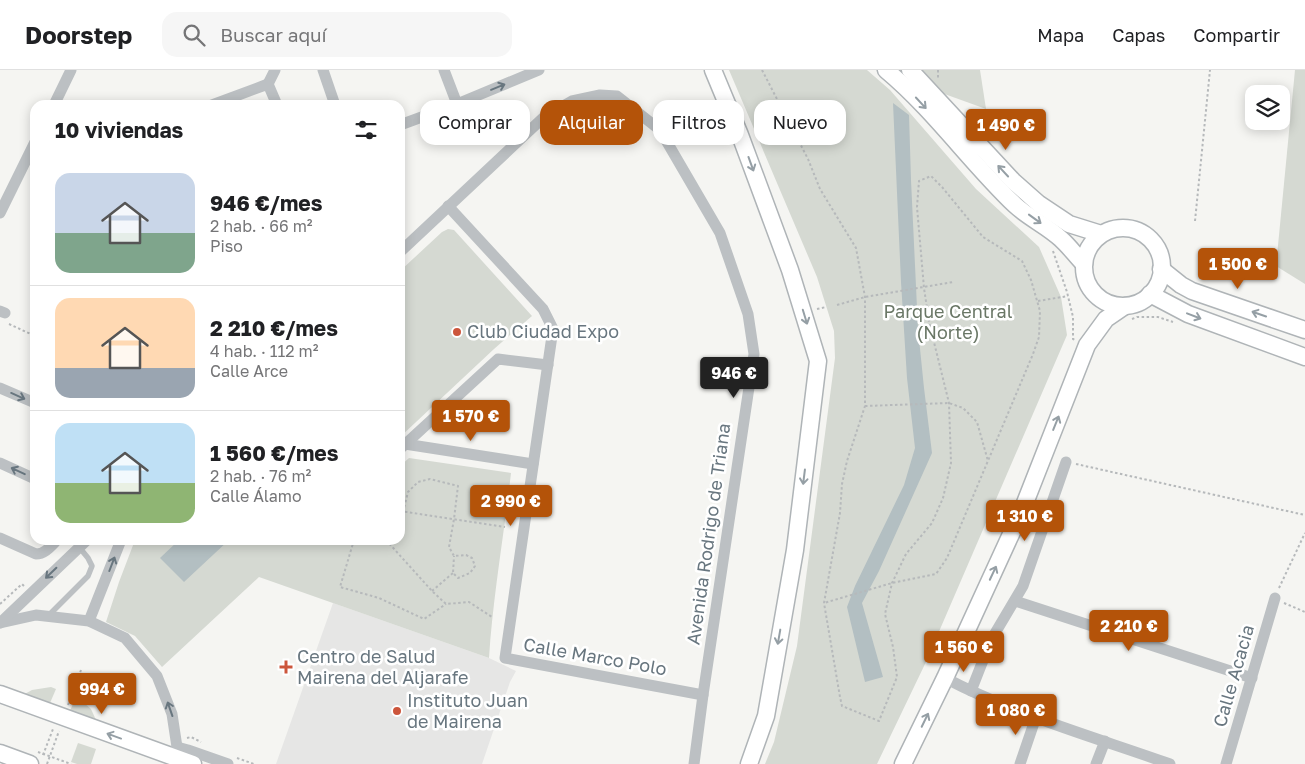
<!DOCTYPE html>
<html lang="es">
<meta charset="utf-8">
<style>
:root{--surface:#fff;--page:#f6f6f6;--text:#202124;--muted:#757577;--line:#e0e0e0;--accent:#b45309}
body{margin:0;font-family:"Golos Text",sans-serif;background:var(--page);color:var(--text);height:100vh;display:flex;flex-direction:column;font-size:19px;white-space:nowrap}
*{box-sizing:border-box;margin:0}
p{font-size:16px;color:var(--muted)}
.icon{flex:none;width:28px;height:28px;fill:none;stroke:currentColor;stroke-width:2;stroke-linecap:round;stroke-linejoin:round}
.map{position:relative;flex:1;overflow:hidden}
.sheet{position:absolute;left:30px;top:30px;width:375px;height:445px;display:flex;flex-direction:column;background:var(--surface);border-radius:15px;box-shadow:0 2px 12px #0003}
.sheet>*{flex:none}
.banner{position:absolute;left:420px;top:30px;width:475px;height:45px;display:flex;gap:10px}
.tools{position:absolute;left:1245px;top:15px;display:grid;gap:10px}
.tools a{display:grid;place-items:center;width:45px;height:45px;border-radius:10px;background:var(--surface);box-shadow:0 2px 12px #0003;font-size:25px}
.price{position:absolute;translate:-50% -42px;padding:0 11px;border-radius:5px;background:var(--accent);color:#fff;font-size:16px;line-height:32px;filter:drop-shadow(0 1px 2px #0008)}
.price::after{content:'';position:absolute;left:50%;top:30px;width:15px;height:11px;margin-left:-8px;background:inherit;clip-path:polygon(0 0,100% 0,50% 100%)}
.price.current{background:#222;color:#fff}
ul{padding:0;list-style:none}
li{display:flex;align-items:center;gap:15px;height:125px;padding:0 25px}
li+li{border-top:1px solid var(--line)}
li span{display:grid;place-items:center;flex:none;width:140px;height:100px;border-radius:15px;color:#555}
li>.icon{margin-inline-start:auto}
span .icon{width:60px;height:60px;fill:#fffc;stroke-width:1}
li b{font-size:21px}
h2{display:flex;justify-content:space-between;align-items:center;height:60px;padding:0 25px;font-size:21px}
.tag{padding:0 18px;border-radius:15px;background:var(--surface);box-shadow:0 2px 12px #0003;font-size:18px;line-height:45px}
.tag.current{background:var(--accent);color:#fff}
header{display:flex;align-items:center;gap:30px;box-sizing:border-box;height:70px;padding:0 25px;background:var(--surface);border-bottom:1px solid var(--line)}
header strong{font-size:24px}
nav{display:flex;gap:28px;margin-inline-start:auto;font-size:18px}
.search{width:350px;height:45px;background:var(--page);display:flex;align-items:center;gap:12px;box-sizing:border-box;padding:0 18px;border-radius:15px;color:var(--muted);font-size:19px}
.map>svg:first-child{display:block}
.built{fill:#e6e6e5}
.green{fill:#d5d9d2}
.water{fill:#b3bfc2}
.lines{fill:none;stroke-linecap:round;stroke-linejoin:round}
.secondary-casing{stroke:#afb4b7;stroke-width:19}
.path{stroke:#b6b9bb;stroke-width:2;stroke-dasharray:2.5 2.5;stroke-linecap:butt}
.lane{stroke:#bcc0c3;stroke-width:5.5}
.street{stroke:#bcc0c3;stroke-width:11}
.secondary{stroke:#fff;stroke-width:16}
.oneway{stroke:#68767f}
.oneway2{stroke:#959fa5}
.poi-dot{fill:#cc553b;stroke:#fff;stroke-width:2}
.labels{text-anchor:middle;stroke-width:5;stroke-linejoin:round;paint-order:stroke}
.park-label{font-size:18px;fill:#6a7766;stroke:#fff}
.poi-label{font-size:18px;fill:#68767f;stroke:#fff;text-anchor:start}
.street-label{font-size:18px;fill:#68767f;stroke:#fff}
</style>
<header>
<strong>Doorstep</strong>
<div class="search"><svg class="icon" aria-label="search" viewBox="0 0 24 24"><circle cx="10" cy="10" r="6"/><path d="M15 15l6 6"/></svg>Buscar aquí</div>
<nav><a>Mapa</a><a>Capas</a><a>Compartir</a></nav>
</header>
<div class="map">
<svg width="1305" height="694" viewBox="0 0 1305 694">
<rect width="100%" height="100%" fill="#f5f5f2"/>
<!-- built -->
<polygon class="built" points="333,533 489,588 516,601 510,612 482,694 276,694"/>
<!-- green -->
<g class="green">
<polygon points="729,0 867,0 890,20 976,119 1039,177 1061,227 1067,265 925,594 877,694 765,694 774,672 797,576 835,288 834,261 817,207"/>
<polygon points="920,0 980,0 986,39 939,22"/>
<polygon points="1295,0 1305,0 1305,214 1276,196"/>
<polygon points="448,159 454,160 532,246 494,279 400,367 400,201 442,162"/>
<path d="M409,388L511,403C504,465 493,526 489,588L259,507L162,597L135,566L106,552L119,512L135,470H400V396Z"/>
<polygon points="51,617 56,619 50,633 23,625 32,620"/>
<polygon points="76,626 91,639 96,650 70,641"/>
<polygon points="78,673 96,679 91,694 77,694 71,692"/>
</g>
<!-- water -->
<g class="water">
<polygon points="893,33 909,45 911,110 918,259 924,318 932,383 879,501 862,533 883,607 865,612 847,537 855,516 904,415 915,378 907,308 901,212"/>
<polygon points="179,470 229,470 184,512 160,488"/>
</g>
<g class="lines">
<!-- secondary casing -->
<g class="secondary-casing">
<g id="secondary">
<polyline points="713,0 740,65 790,200 818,291 795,480 766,646 749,694"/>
<path d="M886,0C934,40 970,92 1015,135C1029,148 1047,156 1061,169C1069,176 1076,186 1084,194"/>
<polyline points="910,0 1013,111 1039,134 1069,154 1101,164"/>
<circle cx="1123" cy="197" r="39"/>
<polyline points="1161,199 1181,215 1192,221 1305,260"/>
<polyline points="1150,224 1188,244 1305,287"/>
<polyline points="0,624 193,694"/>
<polyline points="0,683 30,694"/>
<polyline points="903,694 945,608 1023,438 1087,275 1106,249 1125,236"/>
</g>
</g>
<!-- path -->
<g class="path">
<polyline points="762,0 808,89 820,119 856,178 865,227 865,336 847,391 842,414 840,443 824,533 840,627 842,636 879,651 897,607 893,577 885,544 892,513 906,484 932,453 943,428 951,393 949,333 929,252 924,218 917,137 919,111 931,106 942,117 983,167 1022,191 1031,210 1040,241 1039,267 1033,284 947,488 936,504 892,513 824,533"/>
<polyline points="938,0 938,9"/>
<polyline points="1195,151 1210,0"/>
<polyline points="1053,181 1067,222 1073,247 1073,269 1075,270"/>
<polyline points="1038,231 1068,226"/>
<polyline points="837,235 865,227 953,212"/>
<polyline points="817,239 826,237"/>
<polyline points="1132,249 1137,247 1158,247 1173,252"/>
<polyline points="9,254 35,266"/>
<polyline points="865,336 949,333 963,338 977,352 988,391"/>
<polyline points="1076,394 1305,445"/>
<polyline points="400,441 505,457"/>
<polyline points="403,442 408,422 418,412 430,409 458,416 454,449 449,477 454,486 466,485 472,488 475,496 470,503 458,508 453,503 454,486"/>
<polyline points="354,470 340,517 379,528 424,549 446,534"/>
<polyline points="386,470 432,521 446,534 469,532 492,547"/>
<polyline points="1279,518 1305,463"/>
<polyline points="432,521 453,503"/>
<polyline points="1284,533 1305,542"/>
<polyline points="0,534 22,514 24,516"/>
<polyline points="68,635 81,600"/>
<polyline points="187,668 191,667 201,672"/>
<polyline points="38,682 71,694"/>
<polyline points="43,685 53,659"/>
<polyline points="237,688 254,694"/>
<polyline points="47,694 59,661"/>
</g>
<!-- lane -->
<polyline class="lane" points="48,546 88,506 92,496 88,488 79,477"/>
<!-- street -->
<g class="street">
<polyline points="323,0 335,35"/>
<polyline points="444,0 457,34"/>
<polyline points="268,14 275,0"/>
<polyline points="54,35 71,0"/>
<polyline points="212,35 268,14 277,35"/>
<polyline points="400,55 457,34 539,0"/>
<polyline points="448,136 543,239 553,259 505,588 703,625"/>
<polyline points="0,143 35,72"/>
<polyline points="400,182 544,47 572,31 600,25 617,26 660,60 720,163 748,244 754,284 703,625 694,694"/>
<polyline points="0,241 5,243"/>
<polyline points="0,318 35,333"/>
<polyline points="405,374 533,394"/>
<polyline points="400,379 498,289 548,295"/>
<polyline points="0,393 35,409"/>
<path d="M0,468L36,484C45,484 51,476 57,470"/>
<polyline points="1015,531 1252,608"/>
<polyline points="89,551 121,470"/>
<polyline points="0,553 36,545 89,551 125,568 157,606 172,644 177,677 174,687"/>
<polyline points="0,553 87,470"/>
<path d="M945,608C1016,645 1094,667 1170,694"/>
<polyline points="971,621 991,570 1023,516 1066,392"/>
<polyline points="177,677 188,680 228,694"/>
<polyline points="1020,694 1036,647"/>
<polyline points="1096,694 1105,671"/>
<polyline points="1226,694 1275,528"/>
</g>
<!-- secondary -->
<use href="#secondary" class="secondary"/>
</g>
<!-- one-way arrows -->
<defs><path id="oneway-shaft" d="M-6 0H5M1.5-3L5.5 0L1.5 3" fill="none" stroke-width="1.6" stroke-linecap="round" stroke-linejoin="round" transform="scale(1.25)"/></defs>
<g class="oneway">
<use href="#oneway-shaft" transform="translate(498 17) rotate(-22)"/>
<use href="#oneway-shaft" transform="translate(18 326) rotate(24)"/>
<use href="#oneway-shaft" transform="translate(18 401) rotate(-155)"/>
<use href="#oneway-shaft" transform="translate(112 494) rotate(-69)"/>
<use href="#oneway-shaft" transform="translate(51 503) rotate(136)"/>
<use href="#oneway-shaft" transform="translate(170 639) rotate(-109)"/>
</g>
<g class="oneway2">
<use href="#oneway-shaft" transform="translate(921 33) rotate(47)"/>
<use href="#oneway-shaft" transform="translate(751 94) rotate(70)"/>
<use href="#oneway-shaft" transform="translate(1003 101) rotate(-133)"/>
<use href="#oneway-shaft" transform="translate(1035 149) rotate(36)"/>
<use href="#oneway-shaft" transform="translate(1259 244) rotate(-161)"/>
<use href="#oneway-shaft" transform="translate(1194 246) rotate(21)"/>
<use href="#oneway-shaft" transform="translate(805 247) rotate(73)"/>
<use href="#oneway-shaft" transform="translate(1056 353) rotate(-68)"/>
<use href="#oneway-shaft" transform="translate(804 407) rotate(97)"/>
<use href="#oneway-shaft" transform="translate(993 503) rotate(-65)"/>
<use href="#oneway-shaft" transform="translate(779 567) rotate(100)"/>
<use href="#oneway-shaft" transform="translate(925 650) rotate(-64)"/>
<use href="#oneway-shaft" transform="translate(114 666) rotate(-160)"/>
</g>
<!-- markers -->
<g class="poi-dot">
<circle cx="457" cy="262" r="5"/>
<path d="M283.5 589.5h5v5h5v5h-5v5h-5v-5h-5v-5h5z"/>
<circle cx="397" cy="641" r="5"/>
</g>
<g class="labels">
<!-- park labels -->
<g class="park-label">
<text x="948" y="248">Parque Central<tspan x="948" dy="21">(Norte)</tspan></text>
</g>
<!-- poi labels -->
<g class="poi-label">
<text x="467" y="268">Club Ciudad Expo</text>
<text x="297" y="593">Centro de Salud<tspan x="297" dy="21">Mairena del Aljarafe</tspan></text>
<text x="407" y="637">Instituto Juan<tspan x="407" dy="21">de Mairena</tspan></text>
</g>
<!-- street labels -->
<g class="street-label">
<text transform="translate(709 464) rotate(-82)" y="6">Avenida Rodrigo de Triana</text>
<text transform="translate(595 587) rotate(10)" y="6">Calle Marco Polo</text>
<text transform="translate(1234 606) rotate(-74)" y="6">Calle Acacia</text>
</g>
</g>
</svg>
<div class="tools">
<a><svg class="icon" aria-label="layers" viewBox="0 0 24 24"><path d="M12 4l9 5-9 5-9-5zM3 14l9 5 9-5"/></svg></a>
</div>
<b class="price" style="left:1006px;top:81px">1 490 €</b>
<b class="price" style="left:1238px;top:220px">1 500 €</b>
<b class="price current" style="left:734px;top:329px">946 €</b>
<b class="price" style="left:471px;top:372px">1 570 €</b>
<b class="price" style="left:511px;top:457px">2 990 €</b>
<b class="price" style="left:1025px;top:472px">1 310 €</b>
<b class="price" style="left:1129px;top:582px">2 210 €</b>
<b class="price" style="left:964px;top:603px">1 560 €</b>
<b class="price" style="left:102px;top:645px">994 €</b>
<b class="price" style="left:1016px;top:666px">1 080 €</b>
<div class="banner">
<a class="tag">Comprar</a>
<a class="tag current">Alquilar</a>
<a class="tag">Filtros</a>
<a class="tag">Nuevo</a>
</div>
<section class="sheet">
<h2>10 viviendas<svg class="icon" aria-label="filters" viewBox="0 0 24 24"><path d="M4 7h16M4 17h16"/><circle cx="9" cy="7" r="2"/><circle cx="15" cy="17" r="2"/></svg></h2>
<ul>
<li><span style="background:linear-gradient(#c9d6e8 60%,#7fa58c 0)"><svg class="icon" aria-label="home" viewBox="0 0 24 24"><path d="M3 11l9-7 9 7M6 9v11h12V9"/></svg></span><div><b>946 €/mes</b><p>2 hab. · 66 m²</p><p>Piso</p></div></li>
<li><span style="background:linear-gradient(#ffd9b3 70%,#9aa5b1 0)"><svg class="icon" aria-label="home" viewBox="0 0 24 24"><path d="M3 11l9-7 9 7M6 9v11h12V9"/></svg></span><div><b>2 210 €/mes</b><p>4 hab. · 112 m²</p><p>Calle Arce</p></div></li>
<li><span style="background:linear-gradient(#bfe0f5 60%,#8fb573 0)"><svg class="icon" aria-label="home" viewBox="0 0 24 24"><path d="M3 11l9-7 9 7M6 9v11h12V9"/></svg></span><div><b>1 560 €/mes</b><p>2 hab. · 76 m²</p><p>Calle Álamo</p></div></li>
</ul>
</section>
</div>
